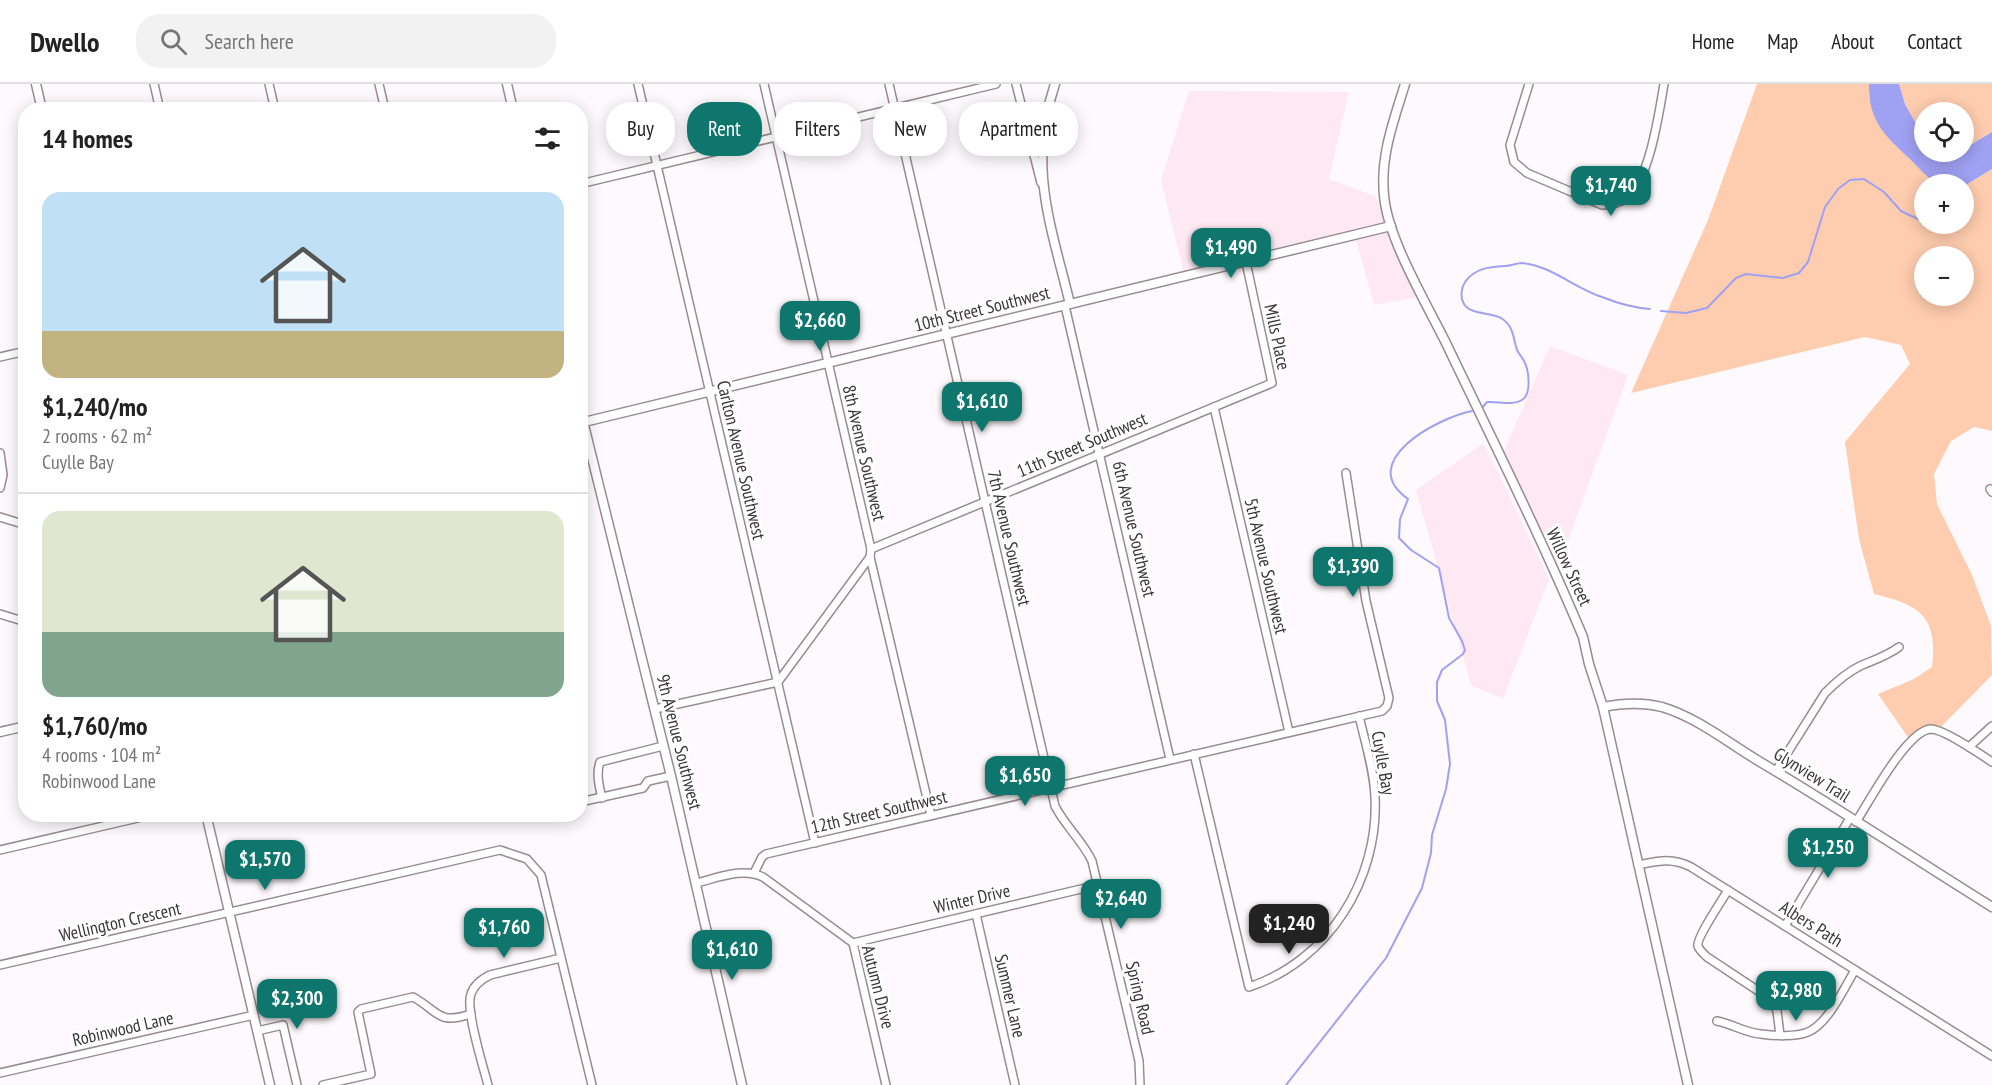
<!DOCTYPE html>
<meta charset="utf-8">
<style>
:root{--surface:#fff;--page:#f2f2f2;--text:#222;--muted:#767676;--line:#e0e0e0;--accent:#0f766e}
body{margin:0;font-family:"PT Sans Narrow",sans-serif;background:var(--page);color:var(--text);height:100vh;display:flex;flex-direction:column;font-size:22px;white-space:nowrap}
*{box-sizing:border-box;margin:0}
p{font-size:20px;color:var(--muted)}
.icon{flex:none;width:33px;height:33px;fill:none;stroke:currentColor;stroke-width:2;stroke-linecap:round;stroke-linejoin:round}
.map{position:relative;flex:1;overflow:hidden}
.sheet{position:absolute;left:18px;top:18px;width:570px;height:720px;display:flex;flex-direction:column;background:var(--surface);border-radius:24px;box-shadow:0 3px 15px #0003}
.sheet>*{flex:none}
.top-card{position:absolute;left:606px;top:18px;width:570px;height:54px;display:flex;gap:12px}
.buttons{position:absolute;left:1914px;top:18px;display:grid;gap:12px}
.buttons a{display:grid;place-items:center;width:60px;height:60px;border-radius:50%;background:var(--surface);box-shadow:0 3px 15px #0003;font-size:30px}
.price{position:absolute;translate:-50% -51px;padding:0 14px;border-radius:12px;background:var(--accent);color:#fff;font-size:20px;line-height:39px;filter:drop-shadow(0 2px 3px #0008)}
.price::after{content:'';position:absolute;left:50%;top:36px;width:18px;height:14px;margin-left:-9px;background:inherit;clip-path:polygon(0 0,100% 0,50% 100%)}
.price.selected{background:#222;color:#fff}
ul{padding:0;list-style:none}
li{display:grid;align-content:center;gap:12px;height:318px;padding:0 24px}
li+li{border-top:2px solid var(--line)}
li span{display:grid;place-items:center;height:186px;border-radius:18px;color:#555}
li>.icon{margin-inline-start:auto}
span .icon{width:108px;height:108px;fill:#fffc;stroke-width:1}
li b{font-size:26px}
h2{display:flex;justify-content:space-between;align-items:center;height:72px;padding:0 24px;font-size:26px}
.pill{padding:0 21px;border-radius:24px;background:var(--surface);box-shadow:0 3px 15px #0003;font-size:21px;line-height:54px}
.pill.selected{background:var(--accent);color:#fff}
header{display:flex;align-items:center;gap:36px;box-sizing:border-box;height:84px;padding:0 30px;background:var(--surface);border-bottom:2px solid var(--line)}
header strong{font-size:28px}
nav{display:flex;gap:33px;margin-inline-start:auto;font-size:21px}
.search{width:420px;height:54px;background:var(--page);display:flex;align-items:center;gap:15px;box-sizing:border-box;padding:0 21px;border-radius:24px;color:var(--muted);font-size:22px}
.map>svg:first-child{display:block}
.built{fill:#fee9f3}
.green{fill:#feccae;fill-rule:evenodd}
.water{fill:#9fa1f2}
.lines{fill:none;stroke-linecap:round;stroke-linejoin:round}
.stream{stroke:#9fa1f2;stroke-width:2}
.minor-casing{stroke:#978c91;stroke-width:10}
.tertiary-casing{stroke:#978c91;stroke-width:11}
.minor{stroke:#fff;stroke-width:7}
.tertiary{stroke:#fff;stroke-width:8}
.labels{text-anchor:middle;stroke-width:6;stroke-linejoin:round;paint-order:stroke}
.street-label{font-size:18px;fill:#3a3537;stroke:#fff}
</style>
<header>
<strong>Dwello</strong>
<div class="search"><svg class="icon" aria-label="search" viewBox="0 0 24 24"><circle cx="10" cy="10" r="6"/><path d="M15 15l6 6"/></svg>Search here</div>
<nav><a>Home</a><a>Map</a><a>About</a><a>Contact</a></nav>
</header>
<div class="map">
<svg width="1992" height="1001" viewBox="0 0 1992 1001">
<rect width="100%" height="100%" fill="#fef9fc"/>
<!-- built -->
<g class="built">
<polygon points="1189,7 1349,8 1329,95 1375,112 1418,213 1374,221 1356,156 1186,197 1161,96"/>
<polygon points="1550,262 1628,291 1558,484 1503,369"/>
<polygon points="1484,359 1549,495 1503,615 1471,601 1416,406"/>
</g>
<!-- green -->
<g class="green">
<path d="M1757,0H1869V13L1909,74L1936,100H1924V140H1964V102L1992,85V347L1974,343L1951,357L1934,390L1937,420L1972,491L1991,542L1992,591L1938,646L1933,645L1910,656L1878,610L1914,595L1932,583C1938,532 1920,521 1874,510L1859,455L1845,358L1910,280L1901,261L1865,253L1631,309L1708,136ZM1924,172H1964V212H1924Z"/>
<polygon points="1899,0 1992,0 1992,48 1964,65 1964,28 1924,28 1924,54 1905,20"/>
</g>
<!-- water -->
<path class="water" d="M1869,0H1899L1905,20L1924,54V68H1964V65L1992,48V85L1964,102V100H1936C1926,92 1918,83 1909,74C1885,52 1868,36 1869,0Z"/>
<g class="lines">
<!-- stream -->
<g class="stream">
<polyline points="1964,105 1968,122 1964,134"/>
<path d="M1930,140C1941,143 1951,146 1960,140"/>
<polyline points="1661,227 1686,229 1707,224 1736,194 1746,190 1783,194 1799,189 1808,178 1825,123 1838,105 1850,96 1864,95 1884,108 1901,127 1924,138"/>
<path d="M1482,324L1487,318C1498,317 1512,322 1522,316C1532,310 1529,286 1524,277C1522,273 1519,270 1517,266C1513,254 1514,242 1501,234C1490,228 1471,231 1464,220C1460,214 1461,204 1465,198C1475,184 1489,183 1505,182C1511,182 1516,179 1522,179C1552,182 1574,204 1602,213C1617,219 1635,224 1650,225"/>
<path d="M1286,1001L1386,874L1422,804L1431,769L1432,751L1446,705L1450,680L1445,636L1437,617V598L1442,586L1463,570L1465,566L1462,557L1449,534L1439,484L1411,466L1399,454L1400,435L1408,415C1355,378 1437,334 1472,327"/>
</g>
<!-- minor casing -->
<g class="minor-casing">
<g id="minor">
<polyline points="154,0 160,26"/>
<polyline points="269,0 275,26"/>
<polyline points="379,0 385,26"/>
<polyline points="638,0 815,759"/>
<polyline points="764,0 871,465 870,473 931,731"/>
<path d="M889,0L1055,722C1065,742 1082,756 1092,777L1139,977L1140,1001"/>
<polyline points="1016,0 1041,99"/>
<path d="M1529,0L1510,61L1514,78L1527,89L1602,121C1611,120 1621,119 1628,113C1650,93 1659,29 1664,0"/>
<polyline points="580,100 996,0"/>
<polyline points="1065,222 1170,675"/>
<polyline points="0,273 26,267"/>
<polyline points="1214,323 1289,648"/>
<polyline points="0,369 3,391 0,404"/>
<polyline points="1990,405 1992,408"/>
<polyline points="0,433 26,441"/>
<polyline points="871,465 1272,299 1246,178"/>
<polyline points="0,530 26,538"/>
<polyline points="655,625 778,598 870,473"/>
<polyline points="1969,663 1992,642"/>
<path d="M1194,670L1249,903C1328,877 1379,796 1375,713C1374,686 1365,658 1359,632"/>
<path d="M1776,687L1825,609C1835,599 1846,589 1860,582C1874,576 1887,572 1899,563"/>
<path d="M602,714C599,702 596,689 600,678L663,662"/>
<polyline points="580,718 643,704 648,697 671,692"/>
<path d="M1856,738C1869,718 1907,646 1931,645C1944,645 1980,670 1992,678"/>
<polyline points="0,766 155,730"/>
<path d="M1638,781C1658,777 1672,773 1691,783L1992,972"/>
<polyline points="754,789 762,773 766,770 1382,627 1387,622 1389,614 1366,517 1346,389"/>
<path d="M696,799C718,794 742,783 763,793L853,859L886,1001"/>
<path d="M1728,806C1723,815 1696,854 1698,862C1699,866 1704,870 1707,873L1772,916L1777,927L1780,951"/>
<polyline points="976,830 1015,1001"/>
<polyline points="1785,842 1850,734"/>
<polyline points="853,859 1098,801"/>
<polyline points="0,881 500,766 527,775 541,791 592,1001"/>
<path d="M1717,937C1732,940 1746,949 1761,950C1774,952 1796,953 1808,948C1828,940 1844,904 1855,886"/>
<polyline points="257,947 283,941 297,1001"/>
<polyline points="0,989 254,931"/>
<path d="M323,1001L371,990L358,928L361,925L413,913C440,928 437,941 471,930"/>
<path d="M488,1001C483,982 465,925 471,910C474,900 482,895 490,891L561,874"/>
</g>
</g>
<!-- tertiary casing -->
<g class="tertiary-casing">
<g id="tertiary">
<polyline points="36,0 42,26"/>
<polyline points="507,0 513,26"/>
<path d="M1055,0C1027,82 1051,141 1070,220"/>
<path d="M1405,0C1394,36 1380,72 1384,111C1387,153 1425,217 1445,257C1492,355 1541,453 1583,553L1589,580L1603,623L1688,1001"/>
<polyline points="580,325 671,692 742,1001"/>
<polyline points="580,339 1391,142"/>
<path d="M1603,623C1623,619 1642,618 1662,623C1696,633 1727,658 1757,676C1836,723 1914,774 1992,823"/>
<polyline points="0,648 26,642"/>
<polyline points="206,730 270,1001"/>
</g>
</g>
<!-- minor -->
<use href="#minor" class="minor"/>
<!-- tertiary -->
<use href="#tertiary" class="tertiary"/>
</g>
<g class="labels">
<!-- street labels -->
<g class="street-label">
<text transform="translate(982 225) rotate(-14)" y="6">10th Street Southwest</text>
<text transform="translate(1277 253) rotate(78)" y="6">Mills Place</text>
<text transform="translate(1082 361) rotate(-23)" y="6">11th Street Southwest</text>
<text transform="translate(864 369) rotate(77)" y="6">8th Avenue Southwest</text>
<text transform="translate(741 376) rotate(77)" y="6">Carlton Avenue Southwest</text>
<text transform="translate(1134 445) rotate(77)" y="6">6th Avenue Southwest</text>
<text transform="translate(1009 454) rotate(77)" y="6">7th Avenue Southwest</text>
<text transform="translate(1266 482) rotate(77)" y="6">5th Avenue Southwest</text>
<text transform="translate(1569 483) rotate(65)" y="6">Willow Street</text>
<text transform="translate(679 658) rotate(76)" y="6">9th Avenue Southwest</text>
<text transform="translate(1383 679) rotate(80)" y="6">Cuylle Bay</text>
<text transform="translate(1812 691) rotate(32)" y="6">Glynview Trail</text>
<text transform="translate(879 728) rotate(-13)" y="6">12th Street Southwest</text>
<text transform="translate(972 815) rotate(-13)" y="6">Winter Drive</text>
<text transform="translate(120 838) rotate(-13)" y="6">Wellington Crescent</text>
<text transform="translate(1811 840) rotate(32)" y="6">Albers Path</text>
<text transform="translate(878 903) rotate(76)" y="6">Autumn Drive</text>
<text transform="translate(1010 912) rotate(77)" y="6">Summer Lane</text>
<text transform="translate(1140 914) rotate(77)" y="6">Spring Road</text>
<text transform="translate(123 945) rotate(-13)" y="6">Robinwood Lane</text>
</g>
</g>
</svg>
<div class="buttons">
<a><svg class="icon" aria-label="locate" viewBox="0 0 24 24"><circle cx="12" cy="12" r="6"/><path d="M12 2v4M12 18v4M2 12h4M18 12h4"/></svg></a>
<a>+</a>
<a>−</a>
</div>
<b class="price" style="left:1611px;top:133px">$1,740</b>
<b class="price" style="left:1231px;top:195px">$1,490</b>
<b class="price" style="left:820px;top:268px">$2,660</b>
<b class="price" style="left:982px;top:349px">$1,610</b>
<b class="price" style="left:1353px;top:514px">$1,390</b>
<b class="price" style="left:1025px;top:723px">$1,650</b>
<b class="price" style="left:1828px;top:795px">$1,250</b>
<b class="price" style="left:265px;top:807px">$1,570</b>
<b class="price" style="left:1121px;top:846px">$2,640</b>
<b class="price selected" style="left:1289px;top:871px">$1,240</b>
<b class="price" style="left:504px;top:875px">$1,760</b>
<b class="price" style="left:732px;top:897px">$1,610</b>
<b class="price" style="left:1796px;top:938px">$2,980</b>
<b class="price" style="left:297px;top:946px">$2,300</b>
<div class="top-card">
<a class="pill">Buy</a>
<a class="pill selected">Rent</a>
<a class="pill">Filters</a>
<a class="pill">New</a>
<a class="pill">Apartment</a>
</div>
<section class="sheet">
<h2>14 homes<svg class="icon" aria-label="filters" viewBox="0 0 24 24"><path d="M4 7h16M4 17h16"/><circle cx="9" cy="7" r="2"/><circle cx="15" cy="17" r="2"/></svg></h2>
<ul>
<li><span style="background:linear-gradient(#bfe0f5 75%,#c2b280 0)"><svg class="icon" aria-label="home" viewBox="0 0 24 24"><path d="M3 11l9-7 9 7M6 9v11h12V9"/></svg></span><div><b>$1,240/mo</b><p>2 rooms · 62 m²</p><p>Cuylle Bay</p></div></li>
<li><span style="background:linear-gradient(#dfe7d0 65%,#7fa58c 0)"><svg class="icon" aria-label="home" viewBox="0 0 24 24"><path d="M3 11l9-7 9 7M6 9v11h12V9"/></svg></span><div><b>$1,760/mo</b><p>4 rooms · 104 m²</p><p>Robinwood Lane</p></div></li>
</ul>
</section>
</div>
